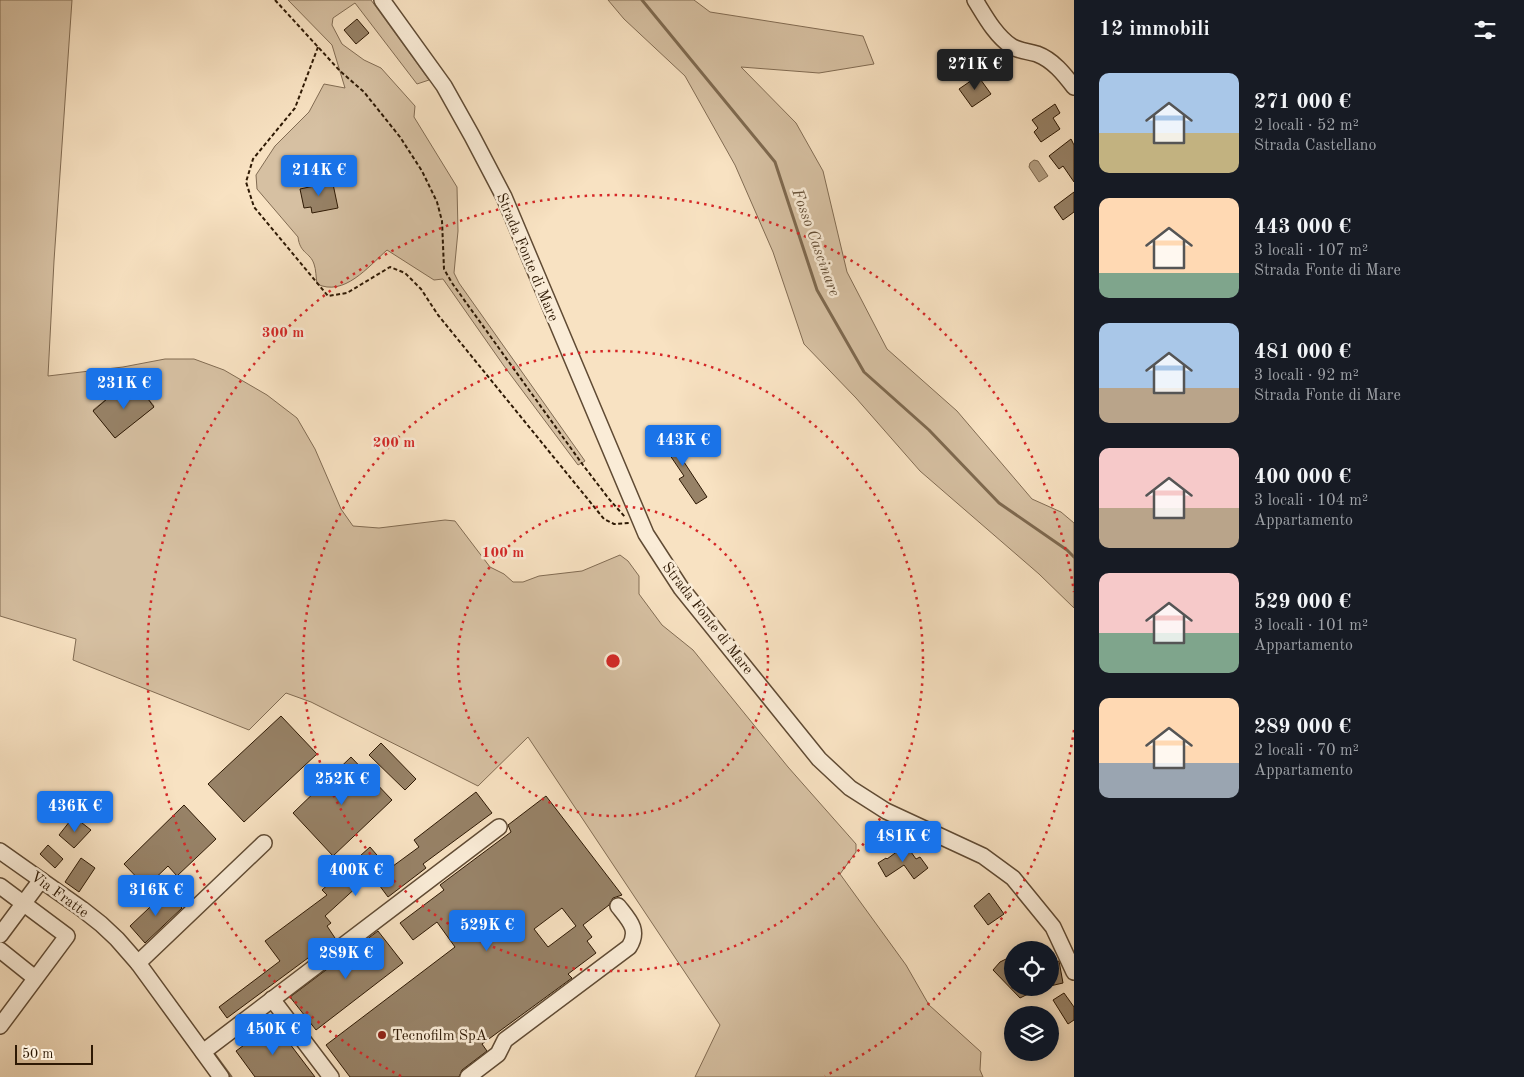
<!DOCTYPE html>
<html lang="it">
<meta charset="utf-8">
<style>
:root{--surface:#171b24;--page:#242831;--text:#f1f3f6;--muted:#9ea1a6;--accent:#1a73e8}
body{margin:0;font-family:"Old Standard TT",serif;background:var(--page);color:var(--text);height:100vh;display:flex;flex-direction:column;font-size:19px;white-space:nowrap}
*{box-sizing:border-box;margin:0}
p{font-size:16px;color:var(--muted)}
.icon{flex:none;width:28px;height:28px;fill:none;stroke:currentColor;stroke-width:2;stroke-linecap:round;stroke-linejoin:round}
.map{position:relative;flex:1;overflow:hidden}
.details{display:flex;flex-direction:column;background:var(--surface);width:450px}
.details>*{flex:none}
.fabs{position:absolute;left:1004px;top:941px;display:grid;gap:10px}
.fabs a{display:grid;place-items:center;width:55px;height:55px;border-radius:50%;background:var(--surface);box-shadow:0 2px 12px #0003;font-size:25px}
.scale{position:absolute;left:15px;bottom:12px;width:78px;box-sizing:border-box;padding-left:5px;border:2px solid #2e1904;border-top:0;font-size:14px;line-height:18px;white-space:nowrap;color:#2e1904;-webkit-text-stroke:4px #faecd7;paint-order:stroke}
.price{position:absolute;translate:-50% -42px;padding:0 11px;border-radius:5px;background:var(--accent);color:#fff;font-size:16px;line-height:32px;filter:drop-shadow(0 1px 2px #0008)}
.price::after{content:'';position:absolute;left:50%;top:30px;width:15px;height:11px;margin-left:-8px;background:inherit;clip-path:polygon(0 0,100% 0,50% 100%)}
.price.selected{background:#222;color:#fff}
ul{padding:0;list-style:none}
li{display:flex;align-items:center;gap:15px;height:125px;padding:0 25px}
li span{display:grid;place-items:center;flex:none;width:140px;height:100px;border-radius:10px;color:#555}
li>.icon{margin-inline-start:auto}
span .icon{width:60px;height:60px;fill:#fffc;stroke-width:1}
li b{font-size:21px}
h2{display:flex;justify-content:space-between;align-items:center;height:60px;padding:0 25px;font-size:21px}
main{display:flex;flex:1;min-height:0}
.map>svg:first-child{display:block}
.green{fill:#d6c0a2;stroke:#826c53;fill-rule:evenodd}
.water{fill:#b39e81;stroke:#7e694f}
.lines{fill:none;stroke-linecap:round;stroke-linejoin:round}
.stream{stroke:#7e694f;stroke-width:3}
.building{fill:#978267;stroke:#2e1904;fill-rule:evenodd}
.minor-casing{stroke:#604b34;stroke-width:18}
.path{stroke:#2e1904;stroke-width:2;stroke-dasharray:4 2.5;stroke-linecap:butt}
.minor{stroke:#faecd7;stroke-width:15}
.ring{fill:none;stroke:#d62828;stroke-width:2.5;stroke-dasharray:2.5 5}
.poi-dot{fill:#8f2418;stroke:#faecd7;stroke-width:2}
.labels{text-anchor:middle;stroke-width:5;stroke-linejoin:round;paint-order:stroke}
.street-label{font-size:15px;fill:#2e1904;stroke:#faecd7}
.poi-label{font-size:15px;fill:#2e1904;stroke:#faecd7;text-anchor:start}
.water-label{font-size:16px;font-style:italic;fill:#634e36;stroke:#faecd7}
.centre{fill:#d62828;stroke:#faecd7;stroke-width:2.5}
.ring-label{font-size:15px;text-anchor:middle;font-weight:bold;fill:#d62828;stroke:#faecd7;stroke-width:5;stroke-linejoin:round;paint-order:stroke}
</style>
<main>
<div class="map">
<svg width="1074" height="1077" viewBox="0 0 1074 1077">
<rect width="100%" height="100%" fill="#f8e2c2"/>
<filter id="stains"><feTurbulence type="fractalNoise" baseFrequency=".004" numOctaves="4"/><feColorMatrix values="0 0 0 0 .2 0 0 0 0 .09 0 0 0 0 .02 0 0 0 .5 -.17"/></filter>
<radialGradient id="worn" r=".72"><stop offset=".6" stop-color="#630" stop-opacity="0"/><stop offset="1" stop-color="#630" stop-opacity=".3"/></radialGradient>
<!-- green -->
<g class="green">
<path d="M0,0H72L54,261L48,376L123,367L165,359H194L224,370L267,395L297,418L315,449L341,509L353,526L379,528L445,520L455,521L490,567L504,574L513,582H523L539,576L582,571L620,555L628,561L639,576V594L662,625L693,650L788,767L856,844V852L840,874L906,965L929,1005L981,1052L980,1070L983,1077H695L720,1025L528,737L478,786L311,702L286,693L249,730L73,660L76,639L0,616ZM135,382L154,406L139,419L135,415L129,426L115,438L93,410L114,393L117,397Z"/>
<path d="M288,0H371L429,80L417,84L355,3L333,18L332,25L342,44L364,60L381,68L415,106L414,117L457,187L458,231L454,273L459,283L585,461L578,465L504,366L443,279L434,280L387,250C368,267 344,297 317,284C316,278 316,269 314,264C310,252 300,254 298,237L257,189L256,175L275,146L309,112L324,84L345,88L332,45Z"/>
<polygon points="608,0 694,0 710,12 863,36 874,64 819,73 741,67 796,123 823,171 847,272 887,349 957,411 1032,499 1061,512 1074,523 1074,608 1039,574 920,471 856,398 804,344 773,252 735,165 685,76 624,19"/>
</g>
<!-- water -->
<polygon class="water" points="1034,160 1038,161 1048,176 1039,182 1029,167 1030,163"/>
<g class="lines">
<!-- stream -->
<g class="stream">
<polyline points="642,0 775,162 817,290 864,372 929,430 999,503 1067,550 1074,557"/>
<polyline points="212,1051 231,1077"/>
</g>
</g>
<!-- building -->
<g class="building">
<polygon points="357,19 369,33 356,44 344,30"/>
<polygon points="978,76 991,94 972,107 959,89"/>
<polygon points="1055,104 1060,113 1053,118 1060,129 1041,142 1034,132 1038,128 1032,120"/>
<polygon points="1071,139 1074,145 1074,182 1063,166 1059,169 1049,156"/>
<polygon points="322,179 323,186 333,184 338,208 312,213 311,207 304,208 300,189 314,186 313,181"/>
<polygon points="1074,192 1074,212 1063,220 1054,207"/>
<polygon points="135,382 154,407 115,438 93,411 114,393 117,397"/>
<polygon points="670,431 687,456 682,459 707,497 696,504 679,479 684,476 659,439"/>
<polygon points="281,716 317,754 244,822 208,784"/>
<polygon points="381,743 416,779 405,790 369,755"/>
<polygon points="351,757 392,800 333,856 293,813"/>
<polygon points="476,792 492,813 423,864 426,868 388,897 371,874 325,916 331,923 327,926 335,938 227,1018 219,1007 280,961 265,941 327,895 322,890 370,847 389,869 419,847 414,840"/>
<path d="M546,796L622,895L613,898L609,905L583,925L592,937L587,941L596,953L568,974L572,978L482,1044L487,1051L462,1070L459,1077H350L326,1045L455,947L437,922L413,940L400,923L444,890L440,885L511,832L508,825ZM562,908L576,926L548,947L534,929Z"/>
<polygon points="184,805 216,839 177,876 168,866 146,887 124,864"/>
<polygon points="77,819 91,830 74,848 59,835 70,821 73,824"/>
<polygon points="48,845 63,859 55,868 40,854"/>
<polygon points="906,845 916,859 920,857 928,868 914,879 904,865 886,877 878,863 886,858 887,859"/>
<polygon points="81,858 95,868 79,892 65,882"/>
<polygon points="167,891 182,908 145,943 130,926"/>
<polygon points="989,893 1004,914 988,925 974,906"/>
<polygon points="378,931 403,963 316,1030 290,997"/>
<polygon points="1012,956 1012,988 1040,988 1020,998 993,970 1000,962"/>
<polygon points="1059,961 1063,983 1050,986 1050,963"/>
<polygon points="1064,993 1074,1007 1074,1020 1068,1024 1053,1000"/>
<polygon points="274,1023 315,1077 255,1077 236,1051"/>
</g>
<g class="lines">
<!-- minor casing -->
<g class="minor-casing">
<g id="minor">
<polyline points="382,0 444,86 472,136 504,197 646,534 681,588 819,759 850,788 886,811 983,856 1013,878 1053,927 1074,972"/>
<path d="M975,0C985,16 995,35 1011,46C1018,51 1028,51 1037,54C1053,60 1064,74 1074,87"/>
<polyline points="0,851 82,909 101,924 117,939 138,963 221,1077"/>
<polyline points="0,886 67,936 0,1026"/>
<polyline points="0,935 41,880"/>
<polyline points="0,950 35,978"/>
<polyline points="138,963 264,843"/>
<polyline points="272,999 331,1077"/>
<polyline points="203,1052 499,827"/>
<path d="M468,1077L498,1054L505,1040L629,947C640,930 629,920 618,906"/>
</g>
</g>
<!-- path -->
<g class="path">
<polyline points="275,0 340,71 364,92 400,137 422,171 437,202 442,221 444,269 452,283 583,465 609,499 625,517"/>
<polyline points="318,47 295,108 253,159 246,182 254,207 328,296 347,293 390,267 405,273 421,289 438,315 604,519 614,524 629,523"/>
</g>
<!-- minor -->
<use href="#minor" class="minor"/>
</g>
<!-- distance rings -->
<g class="ring">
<circle cx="613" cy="661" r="155"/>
<circle cx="613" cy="661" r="310"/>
<path d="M1074 730A466 466 0 0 1 825 1076M401 1076A466 466 0 1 1 1074 592"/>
</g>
<!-- markers -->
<circle class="poi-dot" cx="382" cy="1035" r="5"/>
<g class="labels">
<!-- street labels -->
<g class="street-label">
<text transform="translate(528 257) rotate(67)" y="5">Strada Fonte di Mare</text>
<text transform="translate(708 618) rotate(52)" y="5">Strada Fonte di Mare</text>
<text transform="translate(60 894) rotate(36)" y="5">Via Fratte</text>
</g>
<!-- poi labels -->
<g class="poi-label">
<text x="392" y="1040">Tecnofilm SpA</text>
</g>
<!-- water labels -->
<g class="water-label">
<text transform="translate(817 242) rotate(70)" y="6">Fosso Cascinare</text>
</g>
</g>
<circle cx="613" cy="661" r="8" class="centre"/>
<g class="ring-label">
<text x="283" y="337">300 m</text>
<text x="394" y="447">200 m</text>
<text x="503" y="557">100 m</text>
</g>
<rect width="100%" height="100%" filter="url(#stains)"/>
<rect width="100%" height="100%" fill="url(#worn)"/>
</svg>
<div class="fabs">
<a><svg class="icon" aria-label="locate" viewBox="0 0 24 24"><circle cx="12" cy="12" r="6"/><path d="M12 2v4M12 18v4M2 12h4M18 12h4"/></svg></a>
<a><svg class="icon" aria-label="layers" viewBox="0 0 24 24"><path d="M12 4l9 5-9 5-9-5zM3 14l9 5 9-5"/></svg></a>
</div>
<div class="scale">50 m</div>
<b class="price selected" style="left:975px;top:91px">271K €</b>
<b class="price" style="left:319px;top:197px">214K €</b>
<b class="price" style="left:124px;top:410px">231K €</b>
<b class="price" style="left:683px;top:467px">443K €</b>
<b class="price" style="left:342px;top:806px">252K €</b>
<b class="price" style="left:75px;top:833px">436K €</b>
<b class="price" style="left:903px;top:863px">481K €</b>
<b class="price" style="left:356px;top:897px">400K €</b>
<b class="price" style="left:156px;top:917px">316K €</b>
<b class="price" style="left:487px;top:952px">529K €</b>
<b class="price" style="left:346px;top:980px">289K €</b>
<b class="price" style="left:273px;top:1056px">450K €</b>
</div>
<section class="details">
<h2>12 immobili<svg class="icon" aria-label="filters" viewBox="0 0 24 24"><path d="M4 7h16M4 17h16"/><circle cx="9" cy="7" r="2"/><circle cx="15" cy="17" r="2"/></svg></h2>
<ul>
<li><span style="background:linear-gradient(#a9c7e8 60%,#c2b280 0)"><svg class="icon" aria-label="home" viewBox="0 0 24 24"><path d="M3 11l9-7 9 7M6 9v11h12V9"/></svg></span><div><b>271 000 €</b><p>2 locali · 52 m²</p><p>Strada Castellano</p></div></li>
<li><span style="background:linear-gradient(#ffd9b3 75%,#7fa58c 0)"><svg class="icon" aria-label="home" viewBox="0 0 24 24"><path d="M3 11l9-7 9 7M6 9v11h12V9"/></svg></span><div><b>443 000 €</b><p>3 locali · 107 m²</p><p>Strada Fonte di Mare</p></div></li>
<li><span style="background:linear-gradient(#a9c7e8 65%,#b9a48a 0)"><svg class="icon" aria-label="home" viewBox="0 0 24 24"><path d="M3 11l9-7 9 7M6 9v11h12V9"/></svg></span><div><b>481 000 €</b><p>3 locali · 92 m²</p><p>Strada Fonte di Mare</p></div></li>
<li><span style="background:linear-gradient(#f6c9c9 60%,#b9a48a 0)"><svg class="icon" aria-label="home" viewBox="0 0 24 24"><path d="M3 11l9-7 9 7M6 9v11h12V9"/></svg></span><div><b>400 000 €</b><p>3 locali · 104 m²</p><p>Appartamento</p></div></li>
<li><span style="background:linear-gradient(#f6c9c9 60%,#7fa58c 0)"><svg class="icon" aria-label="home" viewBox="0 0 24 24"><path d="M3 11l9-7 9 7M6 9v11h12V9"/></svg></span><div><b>529 000 €</b><p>3 locali · 101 m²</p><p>Appartamento</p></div></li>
<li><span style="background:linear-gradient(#ffd9b3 65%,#9aa5b1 0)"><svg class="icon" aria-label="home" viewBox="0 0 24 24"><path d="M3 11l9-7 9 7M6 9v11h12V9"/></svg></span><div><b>289 000 €</b><p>2 locali · 70 m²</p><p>Appartamento</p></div></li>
</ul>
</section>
</main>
